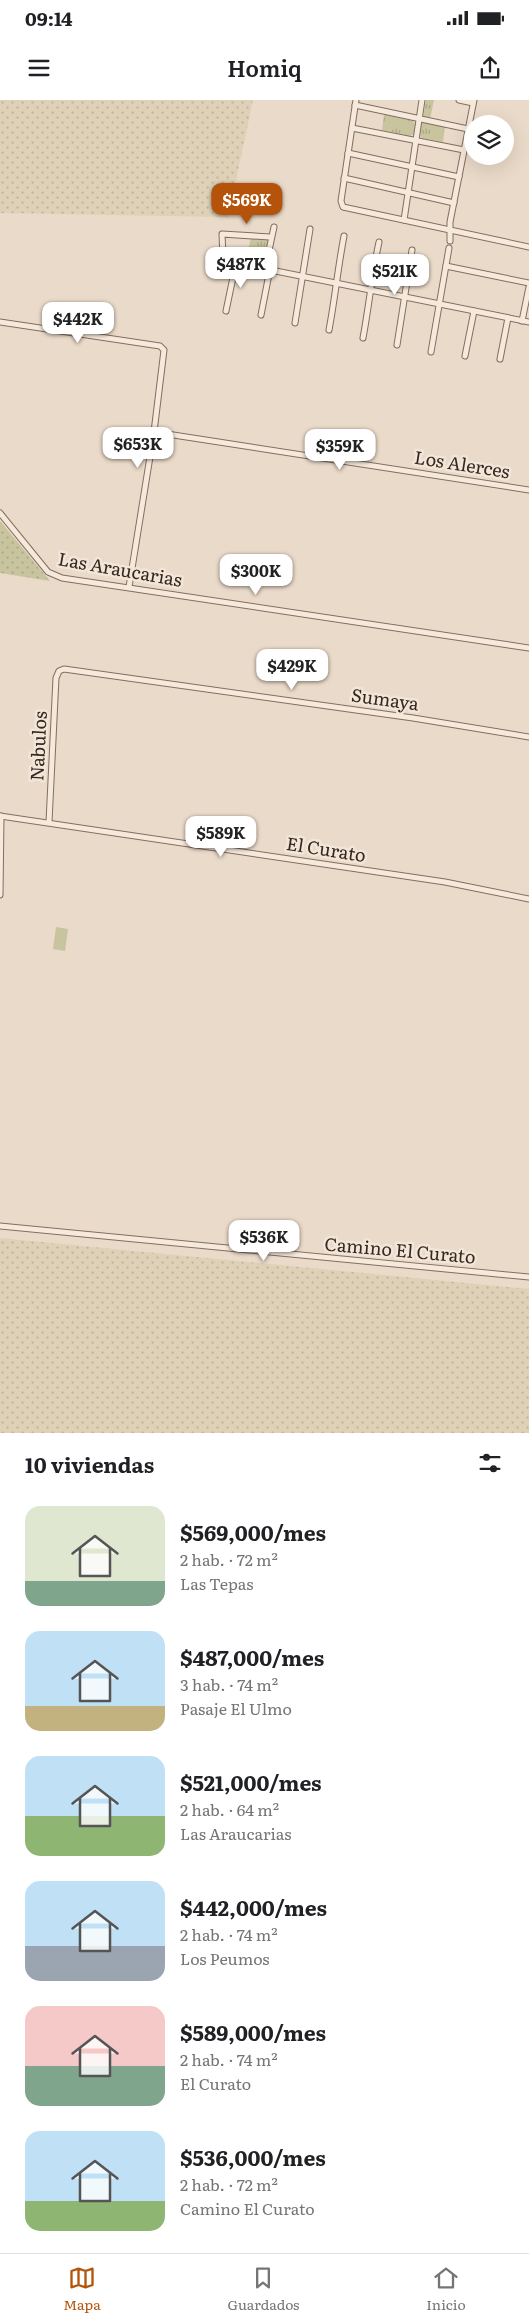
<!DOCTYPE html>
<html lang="es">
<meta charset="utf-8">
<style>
:root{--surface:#fff;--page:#f6f6f6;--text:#202124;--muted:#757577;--line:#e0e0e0;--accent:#b45309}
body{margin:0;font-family:Literata,serif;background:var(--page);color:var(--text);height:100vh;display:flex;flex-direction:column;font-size:19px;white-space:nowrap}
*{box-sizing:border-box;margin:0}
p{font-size:16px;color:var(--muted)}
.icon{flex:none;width:28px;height:28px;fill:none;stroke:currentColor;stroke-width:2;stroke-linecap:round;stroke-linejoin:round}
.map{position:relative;height:1333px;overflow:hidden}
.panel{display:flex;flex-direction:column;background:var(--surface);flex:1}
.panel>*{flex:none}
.buttons{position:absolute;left:464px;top:15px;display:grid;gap:10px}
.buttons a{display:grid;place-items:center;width:50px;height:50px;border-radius:50%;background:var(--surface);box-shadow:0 5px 20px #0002;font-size:25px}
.price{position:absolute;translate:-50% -42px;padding:0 11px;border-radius:10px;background:#fff;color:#222;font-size:16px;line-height:32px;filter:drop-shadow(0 1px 2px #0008)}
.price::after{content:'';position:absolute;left:50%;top:30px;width:15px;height:11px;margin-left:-8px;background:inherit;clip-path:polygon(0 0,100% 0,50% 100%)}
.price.on{background:var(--accent);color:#fff}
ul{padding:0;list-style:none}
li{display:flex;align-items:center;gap:15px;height:125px;padding:0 25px}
li span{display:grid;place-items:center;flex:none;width:140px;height:100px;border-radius:15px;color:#555}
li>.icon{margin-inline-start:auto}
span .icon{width:60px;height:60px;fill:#fffc;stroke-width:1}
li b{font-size:21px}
h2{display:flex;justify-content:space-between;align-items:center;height:60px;padding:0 25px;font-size:21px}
.status{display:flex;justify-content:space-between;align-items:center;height:35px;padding:0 25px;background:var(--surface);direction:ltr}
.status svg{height:14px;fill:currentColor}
header{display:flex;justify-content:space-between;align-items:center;height:65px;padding:0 25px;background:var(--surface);font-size:22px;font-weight:600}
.tab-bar{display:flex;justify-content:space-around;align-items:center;height:70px;border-top:1px solid var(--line);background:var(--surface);font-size:14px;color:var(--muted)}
.tab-bar a{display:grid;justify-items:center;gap:2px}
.tab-bar .on{color:var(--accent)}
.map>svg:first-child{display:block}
.farmland{fill:url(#farmland-dots)}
.grass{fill:url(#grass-dots)}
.park{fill:url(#park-tufts)}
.garden{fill:#c7c49e}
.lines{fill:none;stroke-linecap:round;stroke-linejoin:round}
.street-casing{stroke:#846d60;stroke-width:7}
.street{stroke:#f5e9db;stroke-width:5}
.labels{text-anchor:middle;stroke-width:5;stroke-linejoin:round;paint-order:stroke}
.street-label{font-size:18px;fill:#362821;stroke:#f2e6d8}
</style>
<div class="status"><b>09:14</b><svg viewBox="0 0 49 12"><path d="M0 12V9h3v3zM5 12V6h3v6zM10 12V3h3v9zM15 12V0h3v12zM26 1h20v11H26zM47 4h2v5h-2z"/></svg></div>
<header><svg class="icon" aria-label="menu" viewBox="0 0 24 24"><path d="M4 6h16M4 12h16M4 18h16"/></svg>Homiq<svg class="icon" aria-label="share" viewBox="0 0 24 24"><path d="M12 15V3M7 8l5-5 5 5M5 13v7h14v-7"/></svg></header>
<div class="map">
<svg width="529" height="1333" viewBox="0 0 529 1333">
<defs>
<pattern id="farmland-dots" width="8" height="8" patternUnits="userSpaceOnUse" patternTransform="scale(1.25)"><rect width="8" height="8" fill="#ded1b7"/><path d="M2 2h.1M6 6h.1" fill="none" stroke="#bfb39d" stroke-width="1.8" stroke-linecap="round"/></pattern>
<pattern id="grass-dots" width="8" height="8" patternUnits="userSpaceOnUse" patternTransform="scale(1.25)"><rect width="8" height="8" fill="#c7c49e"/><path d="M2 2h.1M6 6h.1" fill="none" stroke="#aca888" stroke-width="1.8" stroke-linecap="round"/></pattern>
<pattern id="park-tufts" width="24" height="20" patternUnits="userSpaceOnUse" patternTransform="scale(1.25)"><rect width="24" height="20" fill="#c7c49e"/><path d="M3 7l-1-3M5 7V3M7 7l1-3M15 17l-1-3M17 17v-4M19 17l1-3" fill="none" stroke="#aca888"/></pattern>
</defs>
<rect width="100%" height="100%" fill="#eadac9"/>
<!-- farmland -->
<g class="farmland">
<polygon points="0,0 253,0 228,117 0,113"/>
<polygon points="0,1138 529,1189 529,1333 0,1333"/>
</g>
<!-- grass -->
<polygon class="grass" points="0,421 50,481 0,473"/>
<!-- park -->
<g class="park">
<polygon points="426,0 434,0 429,24 445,27 443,42 422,38 420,35"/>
<polygon points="384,14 413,21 415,24 414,34 410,36 382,30"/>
<polygon points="251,136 268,139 263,166 246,163"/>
</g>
<!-- garden -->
<polygon class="garden" points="56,827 68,829 65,851 53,849"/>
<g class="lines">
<!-- street casing -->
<g class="street-casing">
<g id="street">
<polyline points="356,0 341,101 343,107 529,147"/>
<polyline points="459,0 473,3"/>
<polyline points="355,5 468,29"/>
<polyline points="352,28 464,50"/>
<polyline points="348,53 459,77"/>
<polyline points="344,78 454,103"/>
<polyline points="404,120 422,0"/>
<polyline points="450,141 450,122 474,0"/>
<polyline points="236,163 529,222"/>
<polyline points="236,163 227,165 223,157 222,134 270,137"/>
<polyline points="446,166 529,183"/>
<polyline points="265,169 274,127"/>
<polyline points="226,211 236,163"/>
<polyline points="261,215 270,169"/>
<polyline points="522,221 529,187"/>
<polyline points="0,222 160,246 164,250 154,332 129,487"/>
<polyline points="295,223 310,129"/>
<path d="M329,230C335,198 338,167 344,136"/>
<path d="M363,238C369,206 372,174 379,142"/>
<polyline points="397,245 412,150"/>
<polyline points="431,252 449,148"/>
<polyline points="465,256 474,211"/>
<polyline points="500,259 508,218"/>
<polyline points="154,332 529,390"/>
<polyline points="0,413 48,472 62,478 529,548"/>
<polyline points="0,716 445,782 529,799"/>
<polyline points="49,722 56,578 59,571 64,569 413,618 529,637"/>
<polyline points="0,795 1,716"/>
<polyline points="0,1126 529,1177"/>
</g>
</g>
<!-- street -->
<use href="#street" class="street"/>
</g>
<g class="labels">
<!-- street labels -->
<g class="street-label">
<text transform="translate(462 365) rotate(9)" y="6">Los Alerces</text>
<text transform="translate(120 470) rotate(10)" y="6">Las Araucarias</text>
<text transform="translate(385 600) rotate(8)" y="6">Sumaya</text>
<text transform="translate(39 646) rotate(-87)" y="6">Nabulos</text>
<text transform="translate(326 750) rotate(9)" y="6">El Curato</text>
<text transform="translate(400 1151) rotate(5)" y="6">Camino El Curato</text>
</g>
</g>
</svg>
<div class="buttons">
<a><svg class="icon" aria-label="layers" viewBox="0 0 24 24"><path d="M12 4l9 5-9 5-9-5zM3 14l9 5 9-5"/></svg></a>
</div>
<b class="price on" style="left:247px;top:125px">$569K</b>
<b class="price" style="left:241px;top:189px">$487K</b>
<b class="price" style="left:395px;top:196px">$521K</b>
<b class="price" style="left:78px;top:244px">$442K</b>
<b class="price" style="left:138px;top:369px">$653K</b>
<b class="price" style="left:340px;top:371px">$359K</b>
<b class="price" style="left:256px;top:496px">$300K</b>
<b class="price" style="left:292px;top:591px">$429K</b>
<b class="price" style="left:221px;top:758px">$589K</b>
<b class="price" style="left:264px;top:1162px">$536K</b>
</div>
<section class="panel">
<h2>10 viviendas<svg class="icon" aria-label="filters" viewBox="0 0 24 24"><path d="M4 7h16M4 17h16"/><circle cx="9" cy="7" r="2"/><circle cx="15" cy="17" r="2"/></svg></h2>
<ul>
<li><span style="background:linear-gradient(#dfe7d0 75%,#7fa58c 0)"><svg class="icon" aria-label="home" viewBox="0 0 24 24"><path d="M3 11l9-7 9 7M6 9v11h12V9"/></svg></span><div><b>$569,000/mes</b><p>2 hab. · 72 m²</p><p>Las Tepas</p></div></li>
<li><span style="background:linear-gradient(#bfe0f5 75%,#c2b280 0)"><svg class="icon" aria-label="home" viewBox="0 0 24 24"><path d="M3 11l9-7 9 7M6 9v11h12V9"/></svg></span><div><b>$487,000/mes</b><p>3 hab. · 74 m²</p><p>Pasaje El Ulmo</p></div></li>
<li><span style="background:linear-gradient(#bfe0f5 60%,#8fb573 0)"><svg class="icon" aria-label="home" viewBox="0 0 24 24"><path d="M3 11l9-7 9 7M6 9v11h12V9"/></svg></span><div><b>$521,000/mes</b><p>2 hab. · 64 m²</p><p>Las Araucarias</p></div></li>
<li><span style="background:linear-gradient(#bfe0f5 65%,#9aa5b1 0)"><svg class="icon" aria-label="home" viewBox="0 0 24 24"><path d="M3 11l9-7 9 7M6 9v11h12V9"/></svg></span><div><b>$442,000/mes</b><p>2 hab. · 74 m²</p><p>Los Peumos</p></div></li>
<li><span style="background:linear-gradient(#f6c9c9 60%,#7fa58c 0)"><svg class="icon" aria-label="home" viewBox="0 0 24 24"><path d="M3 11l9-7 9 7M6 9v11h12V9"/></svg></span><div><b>$589,000/mes</b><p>2 hab. · 74 m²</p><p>El Curato</p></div></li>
<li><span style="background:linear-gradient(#bfe0f5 70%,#8fb573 0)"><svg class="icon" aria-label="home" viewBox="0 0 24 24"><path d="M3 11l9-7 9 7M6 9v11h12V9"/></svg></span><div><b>$536,000/mes</b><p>2 hab. · 72 m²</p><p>Camino El Curato</p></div></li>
</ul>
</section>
<nav class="tab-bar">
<a class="on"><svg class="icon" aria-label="map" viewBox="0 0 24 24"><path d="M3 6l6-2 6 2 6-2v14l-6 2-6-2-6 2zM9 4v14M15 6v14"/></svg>Mapa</a>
<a><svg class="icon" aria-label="saved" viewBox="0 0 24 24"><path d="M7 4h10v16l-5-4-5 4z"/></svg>Guardados</a>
<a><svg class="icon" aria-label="home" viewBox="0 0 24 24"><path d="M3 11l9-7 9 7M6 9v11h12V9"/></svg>Inicio</a>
</nav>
